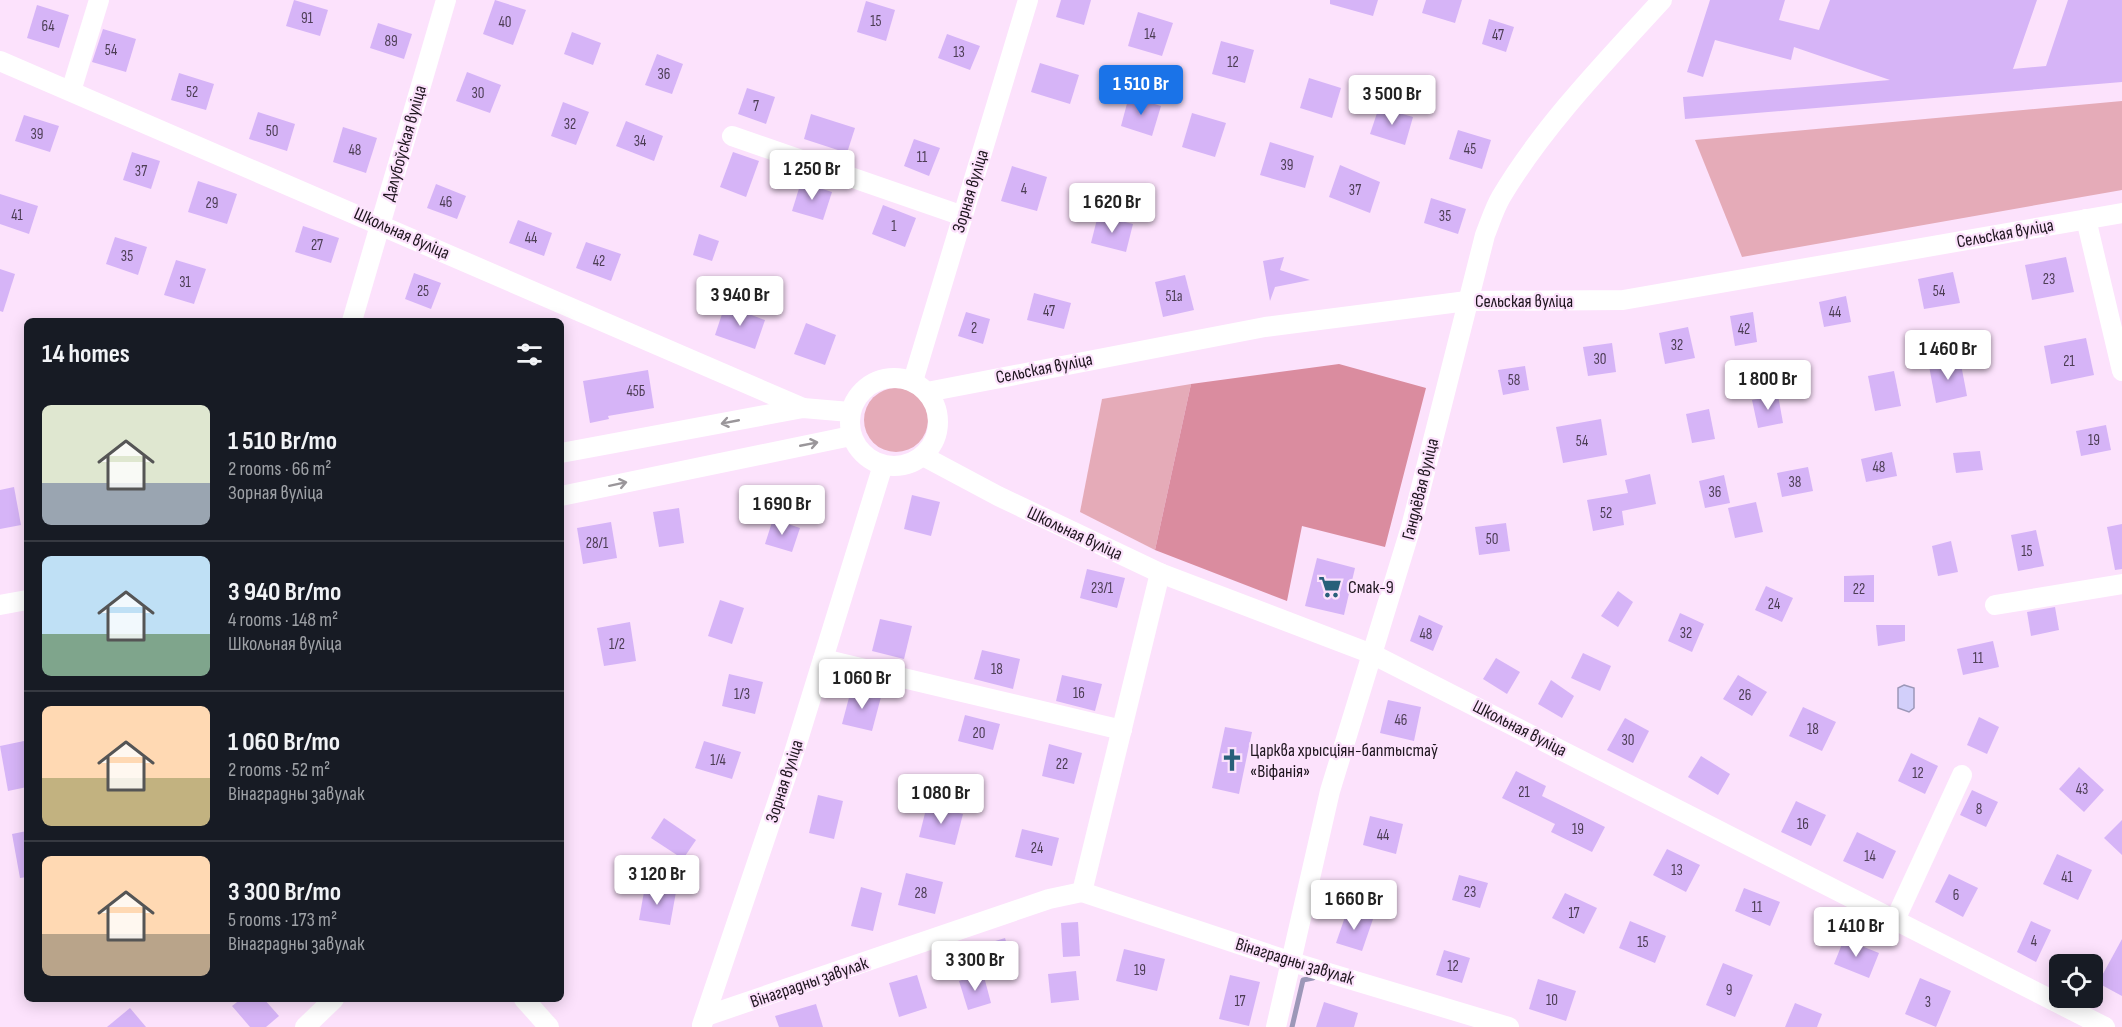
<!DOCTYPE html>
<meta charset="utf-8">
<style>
:root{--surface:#171b24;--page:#242831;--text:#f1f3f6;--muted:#9ea1a6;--line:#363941;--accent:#1a73e8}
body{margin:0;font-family:"Sofia Sans Condensed",sans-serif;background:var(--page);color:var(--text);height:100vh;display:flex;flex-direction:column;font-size:22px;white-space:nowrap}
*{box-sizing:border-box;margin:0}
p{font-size:20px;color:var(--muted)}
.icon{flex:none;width:33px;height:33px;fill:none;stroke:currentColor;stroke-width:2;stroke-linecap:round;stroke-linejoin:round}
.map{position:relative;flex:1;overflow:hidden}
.side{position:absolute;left:24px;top:318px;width:540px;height:684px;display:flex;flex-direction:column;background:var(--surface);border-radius:9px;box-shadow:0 3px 15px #0003}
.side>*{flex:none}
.fabs{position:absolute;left:2049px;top:954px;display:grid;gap:12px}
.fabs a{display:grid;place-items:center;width:54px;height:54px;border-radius:9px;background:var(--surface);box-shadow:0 3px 15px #0003;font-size:30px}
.price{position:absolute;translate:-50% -51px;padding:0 14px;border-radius:6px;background:#fff;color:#222;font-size:20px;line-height:39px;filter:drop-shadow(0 2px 3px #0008)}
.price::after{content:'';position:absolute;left:50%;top:36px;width:18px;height:14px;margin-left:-9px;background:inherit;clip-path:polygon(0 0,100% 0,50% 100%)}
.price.current{background:var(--accent);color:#fff}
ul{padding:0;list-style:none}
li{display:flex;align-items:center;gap:18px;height:150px;padding:0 18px}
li+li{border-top:2px solid var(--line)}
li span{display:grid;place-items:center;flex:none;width:168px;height:120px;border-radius:9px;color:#555}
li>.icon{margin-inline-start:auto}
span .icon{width:72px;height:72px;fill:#fffc;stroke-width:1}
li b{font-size:26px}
h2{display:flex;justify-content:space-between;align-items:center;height:72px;padding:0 18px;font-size:26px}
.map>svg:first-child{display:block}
.green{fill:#e5abb8}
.forest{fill:#da8c9f}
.water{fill:#d2cffa;stroke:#9c97b8;stroke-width:1.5}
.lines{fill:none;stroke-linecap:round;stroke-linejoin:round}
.stream{stroke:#9c97b8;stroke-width:5}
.building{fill:#d6b4f7}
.minor{stroke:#fff;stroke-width:20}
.oneway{stroke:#9a969a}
.labels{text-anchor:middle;stroke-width:4.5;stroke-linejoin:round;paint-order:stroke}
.number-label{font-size:15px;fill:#4c3d54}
.street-label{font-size:18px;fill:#1e151e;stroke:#fce2fc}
.poi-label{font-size:18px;fill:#1e151e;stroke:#fce2fc;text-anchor:start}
</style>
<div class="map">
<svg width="2122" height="1027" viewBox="0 0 2122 1027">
<rect width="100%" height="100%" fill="#fce2fc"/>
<!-- green -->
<g class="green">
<polygon points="2122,101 2122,190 1742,257 1695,140"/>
<polygon points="1191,384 1155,550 1080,512 1102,399"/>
<circle cx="896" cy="420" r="32"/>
</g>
<!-- forest -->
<polygon class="forest" points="1339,364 1426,388 1385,547 1302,526 1287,601 1155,550 1191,384"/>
<!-- water -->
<polygon class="water" points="1904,685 1914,688 1914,708 1909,712 1898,708 1898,688"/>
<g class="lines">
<!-- stream -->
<polyline class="stream" points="1292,1027 1303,980 1313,978"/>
</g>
<!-- building -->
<g class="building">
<polygon points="294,0 328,10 320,36 286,26"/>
<polygon points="495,0 526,10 513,45 483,34"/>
<polygon points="1061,0 1091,0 1084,25 1056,17"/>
<polygon points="1330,0 1378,0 1373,16 1330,4"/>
<polygon points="1426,0 1462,0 1455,23 1422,13"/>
<polygon points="1710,0 1785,0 1779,20 1819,30 1830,0 2037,0 2013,69 2046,66 2068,0 2122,0 2122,82 1685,119 1683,97 1890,80 1794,47 1791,60 1715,40 1703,77 1687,72"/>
<polygon points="866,1 895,10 886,41 857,32"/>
<polygon points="37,5 69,15 59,48 27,38"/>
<polygon points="1138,12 1173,23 1162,56 1128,46"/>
<polygon points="1489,19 1514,27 1506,52 1482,44"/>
<polygon points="378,23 412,34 404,59 370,48"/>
<polygon points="103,29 136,39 126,72 92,62"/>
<polygon points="572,32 601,43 593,65 564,54"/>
<polygon points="947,34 980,46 970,70 938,58"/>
<polygon points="1221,41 1254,50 1245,83 1212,74"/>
<polygon points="657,54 683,64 672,94 645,85"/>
<polygon points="1040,63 1079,75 1070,104 1031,92"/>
<polygon points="467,72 501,85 490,113 456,101"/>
<polygon points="179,73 214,84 206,110 171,100"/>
<polygon points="1309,78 1341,88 1332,118 1300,108"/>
<polygon points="747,88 775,97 766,124 738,114"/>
<polygon points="1129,96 1161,106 1152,136 1121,126"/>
<polygon points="563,102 589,112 576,145 551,136"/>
<polygon points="1379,107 1413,117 1405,145 1370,134"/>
<polygon points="258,112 295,124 287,151 249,139"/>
<polygon points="1192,113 1226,123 1215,157 1182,147"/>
<polygon points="811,114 855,128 847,153 804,139"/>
<polygon points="24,115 59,126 50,152 15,141"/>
<polygon points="626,121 663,136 654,161 616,146"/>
<polygon points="343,127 377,138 366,173 333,162"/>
<polygon points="1458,130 1491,140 1482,169 1449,159"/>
<polygon points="914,139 940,148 929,176 904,166"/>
<polygon points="1270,142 1314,156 1305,188 1260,175"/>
<polygon points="132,152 160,161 151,189 123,180"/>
<polygon points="733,152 759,161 746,197 720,187"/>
<polygon points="1340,165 1380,182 1370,213 1329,197"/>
<polygon points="1012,166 1047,177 1037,211 1001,201"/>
<polygon points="198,181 237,194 227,224 188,212"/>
<polygon points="801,182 832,192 823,220 792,211"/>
<polygon points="436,184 466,196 457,219 427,208"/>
<polygon points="0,194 38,206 29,234 0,224"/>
<polygon points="1431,198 1466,209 1458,234 1424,223"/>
<polygon points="883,205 916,218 905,247 872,234"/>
<polygon points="1098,215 1133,224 1126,252 1091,243"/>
<polygon points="518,220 552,233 544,256 509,243"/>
<polygon points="303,226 339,238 331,263 295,252"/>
<polygon points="699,234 719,241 712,261 693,255"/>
<polygon points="115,237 147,247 138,275 106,264"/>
<polygon points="586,242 621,254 611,281 576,268"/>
<polygon points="1284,257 1280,270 1310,280 1275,287 1270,301 1263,261"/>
<polygon points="2066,257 2074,292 2032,300 2025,265"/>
<polygon points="176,260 206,269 194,304 164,295"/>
<polygon points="0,269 15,274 3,312 0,311"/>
<polygon points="1953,272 1960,303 1924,309 1918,279"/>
<polygon points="414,273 441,283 431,309 405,299"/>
<polygon points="1185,275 1194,310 1163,317 1155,282"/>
<polygon points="1034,293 1071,303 1064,329 1027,320"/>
<polygon points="1846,296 1851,322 1824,327 1819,302"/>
<polygon points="725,305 765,320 755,349 715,335"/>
<polygon points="966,312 990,319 983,344 958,336"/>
<polygon points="1753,312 1757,342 1735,346 1730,316"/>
<polygon points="806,323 836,335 825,365 794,354"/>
<polygon points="1688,327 1695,358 1665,364 1659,333"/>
<polygon points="2086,338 2094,375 2051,384 2044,346"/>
<polygon points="1612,343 1616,372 1588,376 1583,347"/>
<polygon points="1960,359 1967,396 1936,403 1929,366"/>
<polygon points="1525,366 1529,390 1503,395 1498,370"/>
<polygon points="648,370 654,408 608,416 609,419 590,423 583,381"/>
<polygon points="1894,371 1901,406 1875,411 1868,376"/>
<polygon points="1778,395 1783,423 1758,428 1752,400"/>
<polygon points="1709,409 1715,439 1692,443 1686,414"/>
<polygon points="1601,419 1607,455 1563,463 1556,427"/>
<polygon points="2106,425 2111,450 2081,456 2076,431"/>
<polygon points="1980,451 1983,470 1956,473 1953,453"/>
<polygon points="1892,452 1897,476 1866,482 1861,459"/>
<polygon points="1808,467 1813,491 1782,497 1777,473"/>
<polygon points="1650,474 1656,504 1622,511 1624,525 1593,531 1587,500 1628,493 1625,480"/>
<polygon points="1724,475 1730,503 1705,508 1699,481"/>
<polygon points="14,487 21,525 0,529 0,490"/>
<polygon points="912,495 940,502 931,536 904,529"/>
<polygon points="1756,502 1763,532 1735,538 1728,508"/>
<polygon points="679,508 684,543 659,547 653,512"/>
<polygon points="773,519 800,528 792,552 765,544"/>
<polygon points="611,522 617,558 583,564 577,528"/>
<polygon points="1506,523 1510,551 1479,555 1475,527"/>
<polygon points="2122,524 2122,569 2115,570 2107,527"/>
<polygon points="2036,530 2044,566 2018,571 2011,535"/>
<polygon points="1951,541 1958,572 1938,576 1932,546"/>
<polygon points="1317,558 1355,568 1344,615 1305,606"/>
<polygon points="1087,569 1125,578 1117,608 1080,598"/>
<polygon points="1874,575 1874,602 1844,602 1844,576"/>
<polygon points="1766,586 1793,598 1782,622 1755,610"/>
<polygon points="1618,591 1633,602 1618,627 1601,616"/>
<polygon points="720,600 744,608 732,644 708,636"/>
<polygon points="2055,607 2059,630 2031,636 2027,612"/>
<polygon points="1680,613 1704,624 1692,652 1668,641"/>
<polygon points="1419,615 1443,626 1433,651 1410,641"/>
<polygon points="880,619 912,626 904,659 872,651"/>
<polygon points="630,622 636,661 604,666 597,628"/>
<polygon points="1876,625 1905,625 1905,641 1878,646"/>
<polygon points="1993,641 1999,667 1963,675 1957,649"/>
<polygon points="982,650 1020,659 1013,689 974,679"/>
<polygon points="1583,653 1611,666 1600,691 1571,678"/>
<polygon points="1496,658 1520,672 1507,694 1483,679"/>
<polygon points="729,674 763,682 755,714 722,706"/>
<polygon points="1062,675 1102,684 1095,711 1056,701"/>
<polygon points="1738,675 1767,692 1752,716 1723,699"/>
<polygon points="1551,680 1574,696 1562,718 1538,704"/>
<polygon points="851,690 881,697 872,731 842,724"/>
<polygon points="1388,700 1421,707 1414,741 1380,733"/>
<polygon points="1803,707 1836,722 1822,751 1789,736"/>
<polygon points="965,715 1000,724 993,750 958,741"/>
<polygon points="1979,717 1999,727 1987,754 1967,745"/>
<polygon points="1625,718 1649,731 1633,763 1607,750"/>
<polygon points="1225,727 1252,732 1239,794 1212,788"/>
<polygon points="24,741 27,787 8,791 0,746"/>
<polygon points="704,741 741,752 732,779 695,768"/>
<polygon points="1049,744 1082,753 1074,784 1042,776"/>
<polygon points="1911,753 1938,766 1925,794 1898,781"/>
<polygon points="1701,756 1730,774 1718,795 1688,777"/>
<polygon points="2079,767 2104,790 2084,812 2059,789"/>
<polygon points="1516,771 1546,786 1542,796 1605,827 1592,852 1551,832 1555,824 1502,798"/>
<polygon points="1972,790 1998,802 1986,827 1960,815"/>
<polygon points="818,795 843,801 834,839 809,833"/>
<polygon points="1796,801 1826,815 1811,846 1781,832"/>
<polygon points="927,805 963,814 955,845 919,837"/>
<polygon points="1370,816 1403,824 1396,854 1363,845"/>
<polygon points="664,818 696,840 683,859 651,838"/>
<polygon points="2122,820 2122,855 2104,838"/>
<polygon points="1022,829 1059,838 1052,866 1015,857"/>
<polygon points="27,831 27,877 20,878 12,834"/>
<polygon points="1857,832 1896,851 1883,879 1843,861"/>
<polygon points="1667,849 1700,865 1686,892 1653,875"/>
<polygon points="2057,854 2092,870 2078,900 2043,884"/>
<polygon points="906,873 943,882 935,914 898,905"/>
<polygon points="1949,874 1978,888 1963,917 1935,902"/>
<polygon points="1459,875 1488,883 1480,908 1452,900"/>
<polygon points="645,886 676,892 670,925 639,920"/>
<polygon points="861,887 882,893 873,931 851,926"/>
<polygon points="1744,888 1780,902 1770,926 1735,911"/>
<polygon points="1565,893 1597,908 1584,934 1552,918"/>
<polygon points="1347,911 1373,919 1362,951 1336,943"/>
<polygon points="1630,921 1666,936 1655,963 1619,948"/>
<polygon points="2031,921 2051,930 2036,962 2017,952"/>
<polygon points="1078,922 1080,956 1063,957 1061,923"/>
<polygon points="1005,938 1014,969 989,977 979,946"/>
<polygon points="1844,939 1879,953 1869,978 1834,964"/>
<polygon points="2122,939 2122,996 2098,983"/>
<polygon points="1124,949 1165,959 1157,991 1116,981"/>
<polygon points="1444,950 1470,958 1462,983 1436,975"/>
<polygon points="1723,963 1753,975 1735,1017 1706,1005"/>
<polygon points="1076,971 1079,1000 1051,1003 1048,974"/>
<polygon points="983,973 991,1003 968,1010 959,981"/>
<polygon points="917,975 927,1008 899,1017 889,983"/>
<polygon points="1230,975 1260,982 1249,1026 1219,1019"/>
<polygon points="1920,978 1951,991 1936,1027 1905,1014"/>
<polygon points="1538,979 1576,991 1566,1021 1529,1009"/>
<polygon points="241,999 264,999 279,1016 266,1027 250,1027 232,1006"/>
<polygon points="1324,1002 1358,1013 1354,1027 1316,1027"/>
<polygon points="1795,1003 1822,1014 1817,1027 1785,1027"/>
<polygon points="816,1004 823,1027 779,1027 775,1016"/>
<polygon points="130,1008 146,1027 107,1027"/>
</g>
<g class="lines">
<!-- minor -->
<g class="minor">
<polyline points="0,61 803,408"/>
<polyline points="71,91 99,0"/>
<polyline points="732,136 963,216"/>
<polyline points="2086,219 2122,371"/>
<polyline points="352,321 446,0"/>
<circle cx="894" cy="422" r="44"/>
<polyline points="913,381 1028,0"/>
<polyline points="927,392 1265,327 1467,301 1623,300 2122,213"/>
<polyline points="561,453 803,408 850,412"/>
<polyline points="923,456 998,496 1160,573 1372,654 2105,1027"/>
<polyline points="561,496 851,436"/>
<polyline points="0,605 27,600"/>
<polyline points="1995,605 2122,584"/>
<polyline points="823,659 1122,730"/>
<polyline points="1082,892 1160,573"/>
<polyline points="1895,920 1962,775"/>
<polyline points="524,999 549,1027"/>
<polyline points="706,1016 1049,899 1082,892 1292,962 1509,1027"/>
<polyline points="702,1025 793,756 883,465"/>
<polyline points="305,1027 334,999"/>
<path d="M1276,1027L1330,791L1411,527L1485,235C1490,223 1494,209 1501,197C1543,126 1607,60 1662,0"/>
</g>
</g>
<!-- one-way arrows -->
<defs><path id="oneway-shaft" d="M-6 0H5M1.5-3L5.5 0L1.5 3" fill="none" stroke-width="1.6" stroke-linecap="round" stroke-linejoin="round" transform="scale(1.5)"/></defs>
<g class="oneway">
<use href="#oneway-shaft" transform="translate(730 422) rotate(169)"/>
<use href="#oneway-shaft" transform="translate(809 444) rotate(-11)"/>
<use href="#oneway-shaft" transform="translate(618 484) rotate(-12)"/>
</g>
<!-- icons -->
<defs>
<g id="supermarket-bare" transform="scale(1.8)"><path d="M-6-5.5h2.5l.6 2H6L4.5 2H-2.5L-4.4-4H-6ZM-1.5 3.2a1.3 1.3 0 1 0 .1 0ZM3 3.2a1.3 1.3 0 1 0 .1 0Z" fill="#285f7a" stroke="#fce2fc" stroke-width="2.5" paint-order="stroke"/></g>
<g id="church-bare" transform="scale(1.8)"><path d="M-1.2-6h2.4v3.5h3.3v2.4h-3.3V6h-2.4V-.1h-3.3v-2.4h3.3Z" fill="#285f7a" stroke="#fce2fc" stroke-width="2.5" paint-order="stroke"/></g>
</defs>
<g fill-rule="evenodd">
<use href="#supermarket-bare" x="1330" y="587"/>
<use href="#church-bare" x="1232" y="760"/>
</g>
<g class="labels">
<!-- number labels -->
<g class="number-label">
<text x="307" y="23">91</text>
<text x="876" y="26">15</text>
<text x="505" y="27">40</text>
<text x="48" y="31">64</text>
<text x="1150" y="39">14</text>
<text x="1498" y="40">47</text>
<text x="391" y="46">89</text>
<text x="111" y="55">54</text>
<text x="959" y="57">13</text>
<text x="1233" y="67">12</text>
<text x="664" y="79">36</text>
<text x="192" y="97">52</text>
<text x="478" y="98">30</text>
<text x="756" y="111">7</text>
<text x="570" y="129">32</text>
<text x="272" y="136">50</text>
<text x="37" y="139">39</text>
<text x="640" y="146">34</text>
<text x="1470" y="154">45</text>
<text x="355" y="155">48</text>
<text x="922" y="162">11</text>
<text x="1287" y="170">39</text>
<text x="141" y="176">37</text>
<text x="1024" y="194">4</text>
<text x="1355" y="195">37</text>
<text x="446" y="207">46</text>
<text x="212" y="208">29</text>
<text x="17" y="220">41</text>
<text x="1445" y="221">35</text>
<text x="894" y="231">1</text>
<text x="531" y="243">44</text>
<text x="317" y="250">27</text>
<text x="127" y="261">35</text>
<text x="599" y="266">42</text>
<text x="2049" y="284">23</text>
<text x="185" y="287">31</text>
<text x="423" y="296">25</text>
<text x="1939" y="296">54</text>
<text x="1174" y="301">51а</text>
<text x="1049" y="316">47</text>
<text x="1835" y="317">44</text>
<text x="974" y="333">2</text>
<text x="1744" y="334">42</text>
<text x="1677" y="350">32</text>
<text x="1600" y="364">30</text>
<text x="2069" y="366">21</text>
<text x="1514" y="385">58</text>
<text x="636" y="396">45Б</text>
<text x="2094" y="445">19</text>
<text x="1582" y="446">54</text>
<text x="1879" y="472">48</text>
<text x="1795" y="487">38</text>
<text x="1715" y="497">36</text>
<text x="1606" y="518">52</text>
<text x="1492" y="544">50</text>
<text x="597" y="548">28/1</text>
<text x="2027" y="556">15</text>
<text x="1102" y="593">23/1</text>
<text x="1859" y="594">22</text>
<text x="1774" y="609">24</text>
<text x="1686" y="638">32</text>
<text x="1426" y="639">48</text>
<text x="617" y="649">1/2</text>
<text x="1978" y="663">11</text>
<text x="997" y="674">18</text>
<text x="1079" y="698">16</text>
<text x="742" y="699">1/3</text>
<text x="1745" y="700">26</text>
<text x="1401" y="725">46</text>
<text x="1813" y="734">18</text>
<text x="979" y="738">20</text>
<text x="1628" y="745">30</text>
<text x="718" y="765">1/4</text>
<text x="1062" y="769">22</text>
<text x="1918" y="778">12</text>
<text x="2082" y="794">43</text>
<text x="1524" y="797">21</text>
<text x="1979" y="814">8</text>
<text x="1803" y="829">16</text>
<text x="1578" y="834">19</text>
<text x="1383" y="840">44</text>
<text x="1037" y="853">24</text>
<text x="1870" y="861">14</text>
<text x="1677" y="875">13</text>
<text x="2067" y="882">41</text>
<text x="1470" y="897">23</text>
<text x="921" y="898">28</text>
<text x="1956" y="900">6</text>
<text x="1757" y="912">11</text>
<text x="1574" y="918">17</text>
<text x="2034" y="946">4</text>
<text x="1643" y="947">15</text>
<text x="1453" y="971">12</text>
<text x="1140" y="975">19</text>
<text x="1729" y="995">9</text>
<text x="1552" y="1005">10</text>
<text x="1240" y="1006">17</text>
<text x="1928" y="1007">3</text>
</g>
<!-- street labels -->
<g class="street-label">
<text transform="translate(404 143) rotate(-74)" y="6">Далубоўская вуліца</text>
<text transform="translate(970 191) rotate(-73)" y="6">Зорная вуліца</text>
<text transform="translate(402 233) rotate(24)" y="6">Школьная вуліца</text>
<text transform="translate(2005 233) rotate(-10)" y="6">Сельская вуліца</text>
<text x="1524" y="307">Сельская вуліца</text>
<text transform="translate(1044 368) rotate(-11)" y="6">Сельская вуліца</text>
<text transform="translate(1420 489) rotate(-76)" y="6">Гандлёвая вуліца</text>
<text transform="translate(1075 533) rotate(25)" y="6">Школьная вуліца</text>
<text transform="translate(1520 728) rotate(27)" y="6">Школьная вуліца</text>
<text transform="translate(784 781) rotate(-72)" y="6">Зорная вуліца</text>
<text transform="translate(1295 961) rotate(17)" y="6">Вінаградны завулак</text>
<text transform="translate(809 982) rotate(-19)" y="6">Вінаградны завулак</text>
</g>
<!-- poi labels -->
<g class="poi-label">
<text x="1348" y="593">Смак-9</text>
<text x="1250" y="756">Царква хрысціян-баптыстаў<tspan x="1250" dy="21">«Віфанія»</tspan></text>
</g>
</g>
</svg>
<div class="fabs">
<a><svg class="icon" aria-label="locate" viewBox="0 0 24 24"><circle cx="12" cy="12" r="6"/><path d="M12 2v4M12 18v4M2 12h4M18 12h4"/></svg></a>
</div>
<b class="price current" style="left:1141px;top:116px">1 510 Br</b>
<b class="price" style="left:1392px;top:126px">3 500 Br</b>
<b class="price" style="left:812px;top:201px">1 250 Br</b>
<b class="price" style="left:1112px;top:234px">1 620 Br</b>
<b class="price" style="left:740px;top:327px">3 940 Br</b>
<b class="price" style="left:1948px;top:381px">1 460 Br</b>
<b class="price" style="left:1768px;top:411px">1 800 Br</b>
<b class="price" style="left:782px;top:536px">1 690 Br</b>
<b class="price" style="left:862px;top:710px">1 060 Br</b>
<b class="price" style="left:941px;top:825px">1 080 Br</b>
<b class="price" style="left:657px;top:906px">3 120 Br</b>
<b class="price" style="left:1354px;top:931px">1 660 Br</b>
<b class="price" style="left:1856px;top:958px">1 410 Br</b>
<b class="price" style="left:975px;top:992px">3 300 Br</b>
<section class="side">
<h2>14 homes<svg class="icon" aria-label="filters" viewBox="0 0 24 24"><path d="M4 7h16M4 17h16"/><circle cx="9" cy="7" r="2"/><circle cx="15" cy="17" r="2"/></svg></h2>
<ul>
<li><span style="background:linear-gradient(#dfe7d0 65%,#9aa5b1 0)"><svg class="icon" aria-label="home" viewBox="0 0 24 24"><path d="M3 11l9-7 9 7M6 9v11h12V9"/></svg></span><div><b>1 510 Br/mo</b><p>2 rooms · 66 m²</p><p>Зорная вуліца</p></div></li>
<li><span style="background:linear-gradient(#bfe0f5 65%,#7fa58c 0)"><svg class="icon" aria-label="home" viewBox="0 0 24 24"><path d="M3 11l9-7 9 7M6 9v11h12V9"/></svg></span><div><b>3 940 Br/mo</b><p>4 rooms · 148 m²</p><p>Школьная вуліца</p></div></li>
<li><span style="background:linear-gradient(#ffd9b3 60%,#c2b280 0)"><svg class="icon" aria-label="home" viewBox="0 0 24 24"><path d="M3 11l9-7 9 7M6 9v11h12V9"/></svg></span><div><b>1 060 Br/mo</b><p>2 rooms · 52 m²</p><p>Вінаградны завулак</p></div></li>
<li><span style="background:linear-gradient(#ffd9b3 65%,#b9a48a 0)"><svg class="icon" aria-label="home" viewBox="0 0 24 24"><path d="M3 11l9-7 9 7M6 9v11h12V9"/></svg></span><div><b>3 300 Br/mo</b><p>5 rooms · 173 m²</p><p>Вінаградны завулак</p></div></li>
</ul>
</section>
</div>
